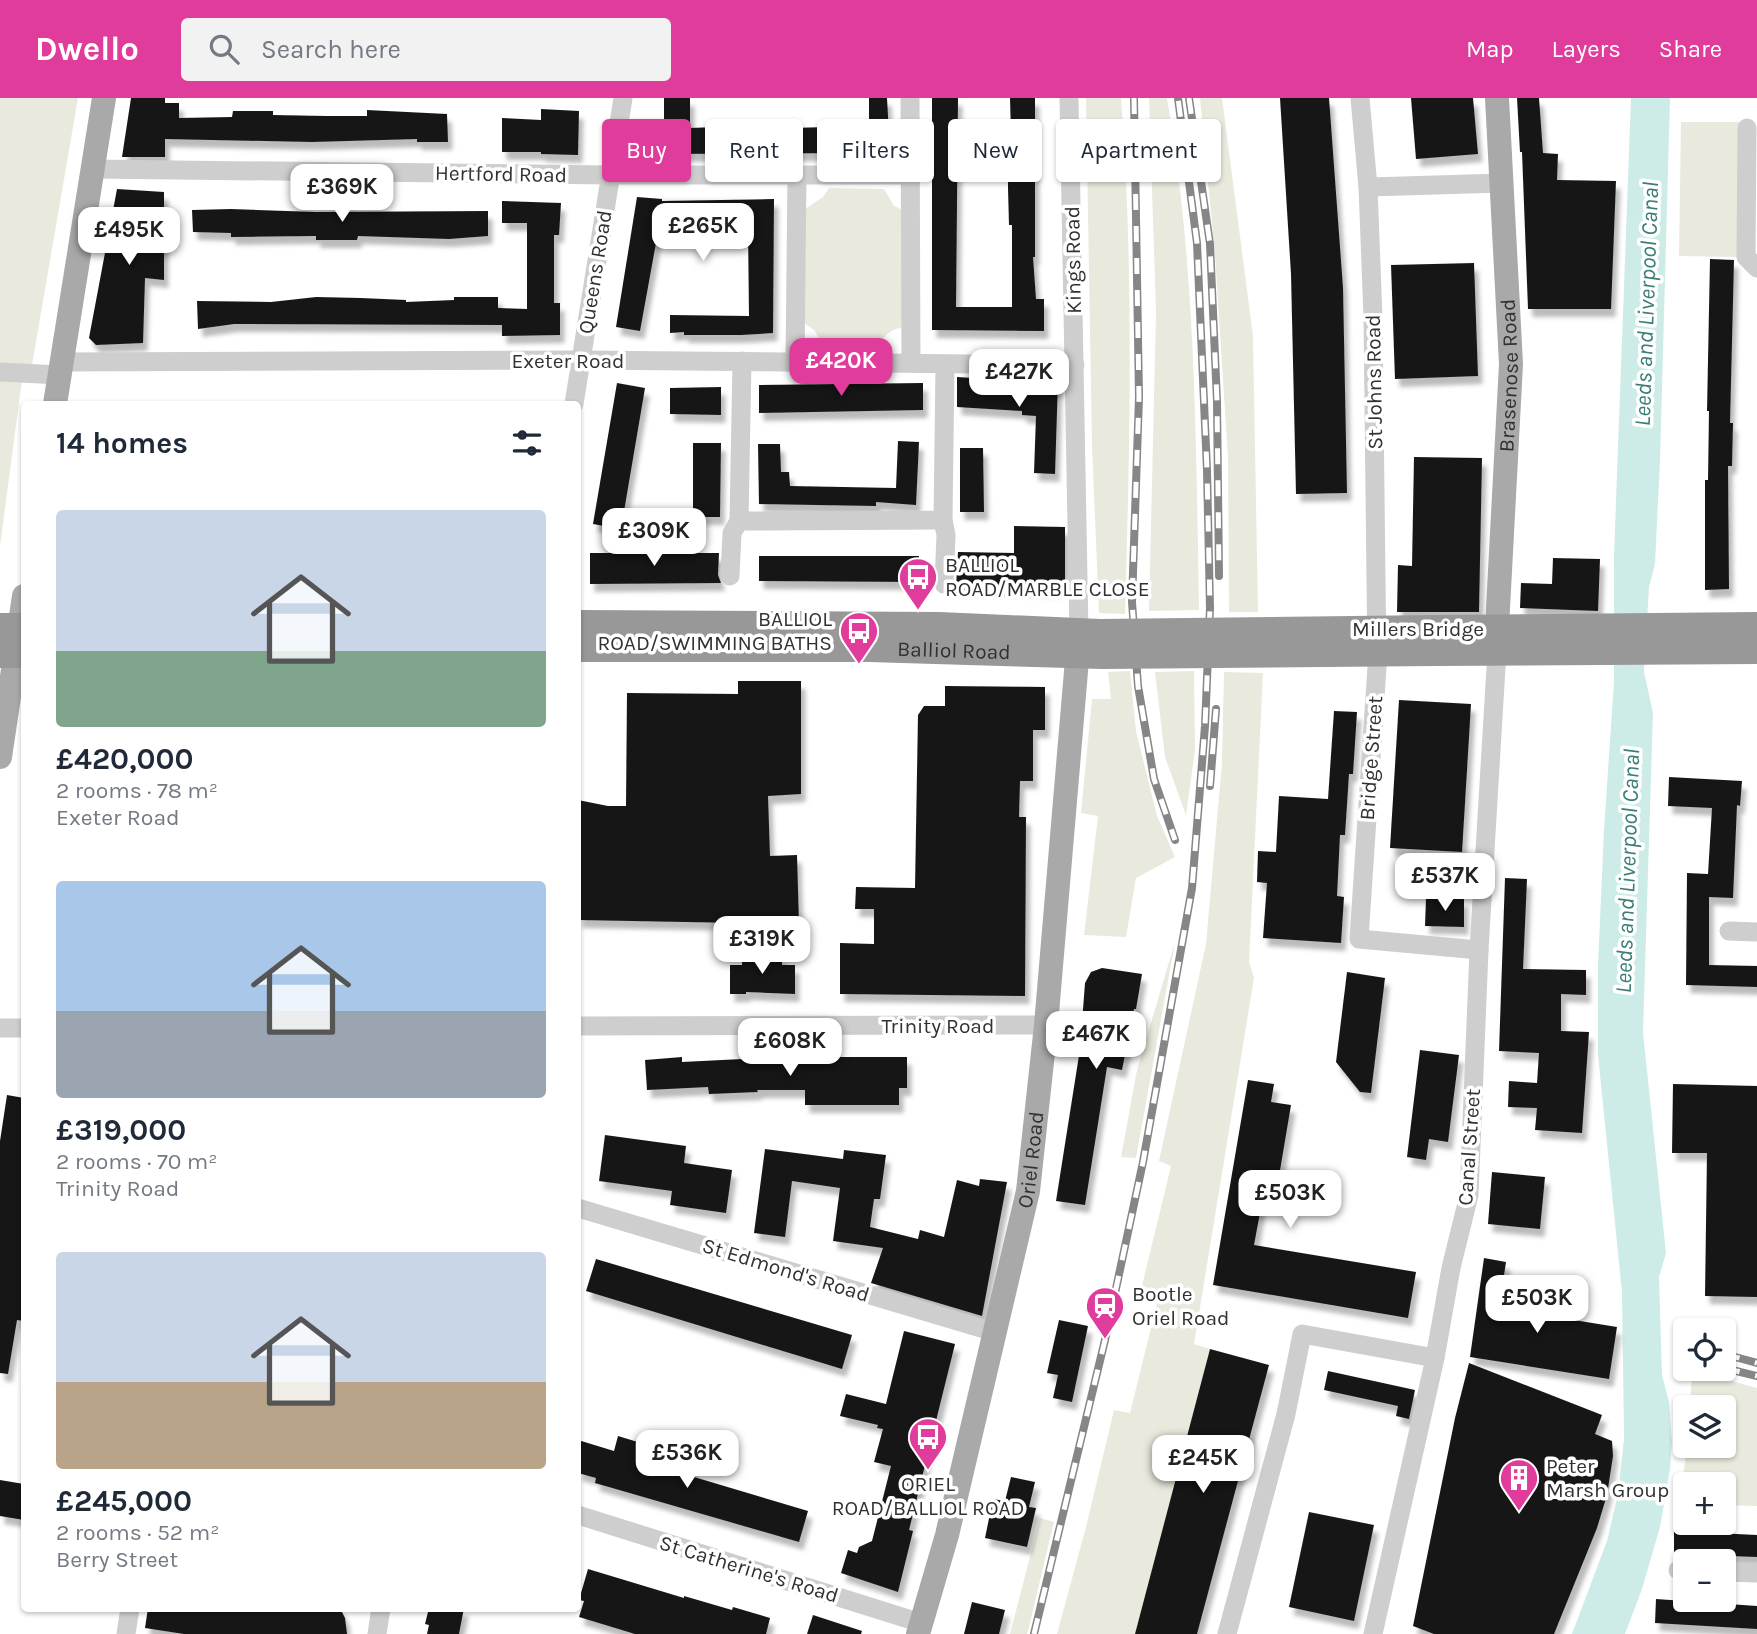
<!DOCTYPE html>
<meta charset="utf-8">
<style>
:root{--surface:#fff;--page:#f2f2f3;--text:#1f2937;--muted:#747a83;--accent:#df3c9b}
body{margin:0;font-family:Karla,sans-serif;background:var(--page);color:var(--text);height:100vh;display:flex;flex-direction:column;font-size:26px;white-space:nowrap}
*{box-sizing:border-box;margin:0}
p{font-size:23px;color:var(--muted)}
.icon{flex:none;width:38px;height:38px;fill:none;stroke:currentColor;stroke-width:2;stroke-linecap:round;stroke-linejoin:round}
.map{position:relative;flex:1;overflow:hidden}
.sheet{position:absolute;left:21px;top:303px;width:560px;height:1211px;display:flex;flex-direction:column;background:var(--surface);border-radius:7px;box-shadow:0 2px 5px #0004}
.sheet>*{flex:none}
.banner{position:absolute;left:602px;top:21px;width:665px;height:63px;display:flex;gap:14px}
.controls{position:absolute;left:1673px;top:1220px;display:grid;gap:14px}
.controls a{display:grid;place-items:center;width:63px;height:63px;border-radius:7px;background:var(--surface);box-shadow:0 2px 5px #0004;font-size:35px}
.price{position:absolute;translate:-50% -60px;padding:0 16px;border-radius:14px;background:#fff;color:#222;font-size:23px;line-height:46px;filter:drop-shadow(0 2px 4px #0008)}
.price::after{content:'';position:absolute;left:50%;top:42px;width:21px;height:16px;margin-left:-10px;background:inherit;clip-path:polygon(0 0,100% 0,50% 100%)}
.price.current{background:var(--accent);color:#fff}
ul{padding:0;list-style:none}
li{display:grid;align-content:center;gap:14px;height:371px;padding:0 35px}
li span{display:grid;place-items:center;height:217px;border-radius:7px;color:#555}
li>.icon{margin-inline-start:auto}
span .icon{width:126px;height:126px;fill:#fffc;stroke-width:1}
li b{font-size:30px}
h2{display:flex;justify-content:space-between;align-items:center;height:84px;padding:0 35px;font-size:30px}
.chip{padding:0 24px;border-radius:7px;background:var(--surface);box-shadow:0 2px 5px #0004;font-size:24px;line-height:63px}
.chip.current{background:var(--accent);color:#fff}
header{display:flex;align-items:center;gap:42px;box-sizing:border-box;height:98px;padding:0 35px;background:var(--accent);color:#fff}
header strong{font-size:33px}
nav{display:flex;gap:38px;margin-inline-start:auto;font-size:24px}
.search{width:490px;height:63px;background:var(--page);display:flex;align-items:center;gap:18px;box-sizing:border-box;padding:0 24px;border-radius:7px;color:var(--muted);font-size:26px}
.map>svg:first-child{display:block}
.green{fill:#eae9dd}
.water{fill:#cdece8}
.building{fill:#181818;filter:url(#shadow)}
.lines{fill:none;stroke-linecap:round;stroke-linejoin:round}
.minor{stroke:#cecece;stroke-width:19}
.major{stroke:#a9a9a9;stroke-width:24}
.highway{stroke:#989898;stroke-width:28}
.rail-casing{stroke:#868686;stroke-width:8}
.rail{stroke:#fff;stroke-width:5;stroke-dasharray:16;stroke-linecap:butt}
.highway-bridge{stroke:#989898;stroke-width:28}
.labels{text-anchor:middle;stroke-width:7;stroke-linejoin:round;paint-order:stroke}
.street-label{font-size:21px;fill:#313131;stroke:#fff}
.poi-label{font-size:21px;fill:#313131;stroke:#fff;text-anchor:start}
.water-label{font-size:23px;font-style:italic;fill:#3a7e75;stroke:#fff}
</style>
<header>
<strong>Dwello</strong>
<div class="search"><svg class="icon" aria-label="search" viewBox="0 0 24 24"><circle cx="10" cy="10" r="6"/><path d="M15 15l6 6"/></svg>Search here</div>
<nav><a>Map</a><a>Layers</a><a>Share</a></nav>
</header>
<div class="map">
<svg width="1757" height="1536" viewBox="0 0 1757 1536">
<defs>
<filter id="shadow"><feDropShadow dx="4.5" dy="8" stdDeviation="2" flood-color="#0004"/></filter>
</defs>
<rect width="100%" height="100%" fill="#fff"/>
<!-- green -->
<g class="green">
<polygon points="0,0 78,0 32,267 0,265"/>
<path d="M1086,0H1121C1134,172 1130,344 1125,516L1099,515L1092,348Z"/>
<path d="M1149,0H1167C1196,169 1196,341 1199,512L1149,513L1156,214Z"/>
<polygon points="1200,0 1222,0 1253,238 1258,514 1229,514 1228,359 1215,157"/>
<polygon points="1681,24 1740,24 1738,159 1679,158"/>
<path d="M829,90L884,91L894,108L903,112V229C892,231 885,236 879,247L823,246L814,232L804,225L805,111L823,99Z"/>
<polygon points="0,281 22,282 0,448"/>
<polygon points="1130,573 1136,633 1157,718 1175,759 1136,780 1126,839 1084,837 1098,718 1081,715 1092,601 1111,601 1108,574"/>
<polygon points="1194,573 1195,652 1186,717 1165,659 1155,574"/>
<polygon points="1224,574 1263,575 1249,864 1254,880 1194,1246 1210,1251 1135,1536 1057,1536 1086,1429 1114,1312 1130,1315 1160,1194 1142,1188 1171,1068 1159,1063 1206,846 1222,665"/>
<polygon points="1175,844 1136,1060 1121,1059 1137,972"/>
<polygon points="1692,1272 1757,1290 1757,1408 1724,1407 1724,1386 1685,1386 1685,1406 1680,1405 1687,1348 1724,1348 1724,1309 1690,1309"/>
<polygon points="1040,1420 1054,1424 1029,1529 1027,1536 1010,1536"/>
</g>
<!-- water -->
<polygon class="water" points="1631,0 1670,0 1660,363 1655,466 1649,489 1644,574 1653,615 1643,934 1666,1155 1659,1179 1662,1277 1669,1304 1672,1344 1670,1371 1660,1429 1642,1491 1625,1536 1572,1536 1607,1443 1618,1396 1624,1341 1622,1194 1598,957 1598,867 1604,732 1614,583 1614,457"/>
<!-- building -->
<g class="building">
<polygon points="131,0 165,0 165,5 179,5 179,20 232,19 233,13 273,13 273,17 326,18 367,18 367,12 447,16 448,44 417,44 417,41 312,44 165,41 165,59 122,59"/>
<polygon points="664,0 690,0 690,30 716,29 716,32 869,28 869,0 887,0 890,55 656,56 657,24 664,24"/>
<polygon points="932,0 958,0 956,209 1012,209 1012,127 1009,127 1008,90 1008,36 1011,36 1010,0 1035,0 1035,159 1033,159 1036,201 1044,201 1044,233 932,232"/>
<polygon points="1280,0 1329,0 1343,190 1347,395 1296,396 1291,176"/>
<polygon points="1411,0 1473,0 1478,56 1416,61"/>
<polygon points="1517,0 1539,0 1543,55 1558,56 1557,82 1616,83 1611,211 1528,211 1522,54 1520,54"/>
<polygon points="541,11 579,13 578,57 541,56 541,54 502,54 502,20 541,22"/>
<polygon points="117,91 164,94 164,182 145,180 143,245 96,247 89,240"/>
<polygon points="637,99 662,101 662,103 774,101 773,235 741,237 684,237 684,234 670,235 670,217 749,218 748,129 713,128 713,124 660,123 640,233 616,229"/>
<polygon points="502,103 561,105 559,137 554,137 554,205 560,205 560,237 502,238 502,227 234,226 198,231 197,203 271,204 316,199 361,200 406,202 406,204 454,202 454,199 498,199 498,210 527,211 527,125 502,125"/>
<polygon points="231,111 316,114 488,113 488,138 449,141 358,138 357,142 316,142 316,138 231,139 231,135 193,134 192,112"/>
<polygon points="1710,161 1734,162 1730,325 1733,325 1732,368 1728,368 1729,491 1705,492 1705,382 1708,382 1709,313 1707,313"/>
<polygon points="1474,165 1478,278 1395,281 1391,167"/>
<polygon points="957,279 1023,283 1023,281 1058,282 1055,376 1034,375 1036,318 1022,317 1022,313 957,309"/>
<polygon points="617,285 645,290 621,431 593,426"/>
<polygon points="923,285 923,312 759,315 759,287"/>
<polygon points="721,289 721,317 670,316 670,290"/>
<polygon points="898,343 919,344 916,407 876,404 876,408 759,406 758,346 780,346 781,374 789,374 790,388 896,390"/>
<polygon points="693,345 721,345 720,419 693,419"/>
<polygon points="960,350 983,350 984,414 960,414"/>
<polygon points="1414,359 1482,360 1479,514 1397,514 1398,467 1412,468"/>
<polygon points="1014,428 1065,429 1065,487 1059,491 956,489 958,454 1014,455"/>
<polygon points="590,455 719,455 718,477 721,485 590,486"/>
<polygon points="759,458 919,458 919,484 759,483"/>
<polygon points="1553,460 1600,461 1598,513 1520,510 1521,485 1552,486"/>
<polygon points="738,583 801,583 801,696 768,698 770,758 797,757 799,826 578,822 578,702 608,708 626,708 627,595 738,596"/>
<polygon points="945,588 1045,589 1045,632 1033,632 1033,683 1020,683 1019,719 1026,719 1025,898 840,896 840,845 874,846 874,811 855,811 856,789 915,790 918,617 924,608 945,608"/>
<polygon points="1399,602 1471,606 1462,754 1390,750"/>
<polygon points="1334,613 1357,614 1353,676 1349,676 1345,737 1340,737 1337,798 1344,799 1341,845 1263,840 1267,785 1257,784 1258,753 1276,754 1279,698 1328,701"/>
<polygon points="1669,679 1742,683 1740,708 1737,707 1733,800 1709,799 1709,867 1757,868 1757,889 1686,887 1687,775 1708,776 1712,710 1668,708"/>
<polygon points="1505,780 1527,781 1523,871 1586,872 1586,897 1561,896 1561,933 1589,934 1582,1035 1535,1032 1537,1010 1508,1009 1509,983 1537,985 1539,955 1499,953"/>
<polygon points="1426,800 1464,801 1464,829 1425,828"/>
<polygon points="742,858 782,858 782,867 795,867 795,896 746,894 746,896 730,896 730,867 742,867"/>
<polygon points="1102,870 1142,876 1136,911 1134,911 1122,972 1107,969 1085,1107 1056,1103 1080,951 1085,885 1091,874"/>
<polygon points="1347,874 1385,880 1371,995 1360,994 1336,964"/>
<polygon points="1420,952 1459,957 1448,1044 1429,1041 1426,1062 1407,1059"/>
<polygon points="682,959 682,964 780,959 907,959 907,990 899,990 899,1007 805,1007 805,992 757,992 758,994 709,996 708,989 647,992 645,962"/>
<polygon points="1248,982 1274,986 1271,1004 1291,1007 1276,1096 1264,1093 1254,1147 1416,1174 1408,1220 1213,1187"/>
<polygon points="1673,986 1757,988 1757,1199 1705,1198 1707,1055 1672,1055"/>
<polygon points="7,997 24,1000 24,1223 17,1222 8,1276 0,1275 0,1043"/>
<polygon points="605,1037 686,1048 684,1065 732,1072 726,1115 670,1107 672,1093 599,1083"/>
<polygon points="765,1051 843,1061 844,1052 886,1057 880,1101 874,1101 870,1129 918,1141 920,1132 944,1139 957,1082 979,1088 980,1081 1007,1084 982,1218 871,1185 883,1150 833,1143 840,1090 792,1083 785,1139 754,1135"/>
<polygon points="1492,1074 1545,1079 1540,1131 1488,1126"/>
<polygon points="1484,1160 1506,1164 1499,1210 1617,1229 1609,1281 1470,1259"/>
<polygon points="596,1161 852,1237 842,1271 586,1193"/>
<polygon points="1059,1222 1088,1228 1072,1304 1053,1300 1058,1277 1047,1275"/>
<polygon points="904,1233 955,1246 909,1432 913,1433 898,1494 841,1475 848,1452 857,1455 859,1449 872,1443 891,1368 874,1364 883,1331 877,1330 878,1327 840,1318 846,1296 886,1306"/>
<polygon points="1210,1251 1269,1267 1197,1536 1135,1536"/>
<polygon points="1469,1265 1602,1317 1595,1336 1612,1343 1613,1358 1607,1397 1597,1430 1554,1536 1434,1536 1413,1528 1455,1320"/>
<polygon points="1328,1273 1415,1292 1409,1321 1396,1318 1398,1308 1324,1292"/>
<polygon points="618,1338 641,1345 637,1362 808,1413 799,1444 595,1385 596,1380 578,1375 578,1342 614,1353"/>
<polygon points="1011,1379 1035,1384 1029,1409 1036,1410 1027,1449 985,1440 993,1401 1005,1403"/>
<polygon points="0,1382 24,1386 24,1422 0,1418"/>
<polygon points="1309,1414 1374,1427 1354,1523 1289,1509"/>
<polygon points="1674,1433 1757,1437 1757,1459 1674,1456"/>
<polygon points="588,1471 684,1500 684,1498 732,1512 733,1509 770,1520 766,1536 635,1536 579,1519 584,1503 579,1502"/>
<polygon points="1656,1501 1757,1508 1757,1531 1655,1525"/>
<polygon points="972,1504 1005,1512 999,1536 964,1536"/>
<polygon points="148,1510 340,1510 345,1520 347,1536 184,1536 145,1530"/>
<polygon points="429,1510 464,1510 459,1536 427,1536 429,1527 425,1526"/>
<polygon points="813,1517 862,1533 861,1536 807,1536"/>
</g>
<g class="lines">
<!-- minor -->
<g class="minor">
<polyline points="910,0 911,265"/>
<polyline points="1069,0 1079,534"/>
<polyline points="1360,0 1368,89 1373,219 1377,569 1359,841 1479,852"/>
<polyline points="1747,30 1746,159 1757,170"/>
<polyline points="92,71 611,77 909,77"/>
<polyline points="1368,89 1503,85"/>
<polyline points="742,263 739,423 943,422 945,266"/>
<polyline points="62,264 581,262 1075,267"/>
<polyline points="795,264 797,77"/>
<polyline points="0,274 60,277"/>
<polyline points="574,306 623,0"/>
<polyline points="943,422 946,437 944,486"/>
<polyline points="730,478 732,435 739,423"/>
<polyline points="1729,833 1757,834"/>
<polyline points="578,928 1046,927"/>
<polyline points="0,930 24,930"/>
<polyline points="578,1110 994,1234"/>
<polyline points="578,1417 921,1525"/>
<polyline points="1678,1472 1685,1472"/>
<polyline points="1724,1474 1757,1475"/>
<polyline points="126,1536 130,1510"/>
<polyline points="377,1536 381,1510"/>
<polyline points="1227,1536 1286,1316 1302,1236 1435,1260"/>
<polyline points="1373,1536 1435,1260 1451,1170 1469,1097 1479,852 1497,553"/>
</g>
<!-- major -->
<g class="major">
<polyline points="55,306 104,0"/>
<path id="s1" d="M1496,548L1511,266L1497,0"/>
<polyline points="0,659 24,498"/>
<path id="s2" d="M918,1536L947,1437L1028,1093L1046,927L1079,538"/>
</g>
<!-- highway -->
<g class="highway">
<polyline points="578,526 939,528 1100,535"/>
<polyline points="0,529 24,529"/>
<polyline points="1435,531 1757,528"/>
<path id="s3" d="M578,550H869L1103,557"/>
<polyline points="1435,554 1757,552"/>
<polyline points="0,556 24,556"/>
</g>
<!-- rail casing -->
<g class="rail-casing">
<g id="rail">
<polyline points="1134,0 1139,299 1132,504 1138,588 1154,681 1175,742"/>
<polyline points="1189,0 1210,146 1217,303 1219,478"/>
<polyline points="1210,688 1216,611"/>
<polyline points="1724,1256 1757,1265"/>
<polyline points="1724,1270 1757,1278"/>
<polyline points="1034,1536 1105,1242 1143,1064 1192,790 1205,628 1210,510 1207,372 1197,145 1178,0"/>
</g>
</g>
<!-- rail -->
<use href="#rail" class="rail"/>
<!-- highway-bridge -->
<g class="highway-bridge">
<polyline points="1100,535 1435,531"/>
<polyline points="1103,557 1435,554"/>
</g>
</g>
<!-- icons -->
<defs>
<g id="bus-pin" transform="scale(2.0125)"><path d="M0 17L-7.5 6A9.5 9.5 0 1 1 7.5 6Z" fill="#df3c9b" stroke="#fff"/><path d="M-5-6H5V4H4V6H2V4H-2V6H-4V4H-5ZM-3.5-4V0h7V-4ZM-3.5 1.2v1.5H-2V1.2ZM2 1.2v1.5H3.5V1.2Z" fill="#fff"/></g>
<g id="station-pin" transform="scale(2.0125)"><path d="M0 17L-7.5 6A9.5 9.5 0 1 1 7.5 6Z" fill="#df3c9b" stroke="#fff"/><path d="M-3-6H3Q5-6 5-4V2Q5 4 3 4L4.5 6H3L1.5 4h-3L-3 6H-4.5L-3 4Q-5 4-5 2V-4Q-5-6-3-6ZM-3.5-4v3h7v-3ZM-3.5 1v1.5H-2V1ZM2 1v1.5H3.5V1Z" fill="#fff"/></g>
<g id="building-pin" transform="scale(2.0125)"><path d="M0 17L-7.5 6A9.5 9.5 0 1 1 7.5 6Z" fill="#df3c9b" stroke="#fff"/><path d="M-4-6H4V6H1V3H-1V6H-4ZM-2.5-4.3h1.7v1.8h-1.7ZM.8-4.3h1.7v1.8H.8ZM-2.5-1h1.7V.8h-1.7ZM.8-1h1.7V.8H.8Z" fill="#fff"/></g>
</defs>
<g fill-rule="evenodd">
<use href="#bus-pin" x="918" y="479"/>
<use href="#bus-pin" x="859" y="533"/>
<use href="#station-pin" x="1105" y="1208"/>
<use href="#bus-pin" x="928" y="1339"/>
<use href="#building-pin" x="1519" y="1380"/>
</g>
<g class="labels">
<!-- street labels -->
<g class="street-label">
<text transform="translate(501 76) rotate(1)" y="7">Hertford Road</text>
<text transform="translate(1073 162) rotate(-91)" y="7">Kings Road</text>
<text transform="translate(595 174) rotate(-81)" y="7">Queens Road</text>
<text x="568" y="270">Exeter Road</text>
<text dy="7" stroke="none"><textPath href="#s1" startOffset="271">Brasenose Road</textPath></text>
<text transform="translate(1374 284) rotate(-91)" y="7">St Johns Road</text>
<text x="1418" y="538">Millers Bridge</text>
<text dy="7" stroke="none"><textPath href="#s3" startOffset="376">Balliol Road</textPath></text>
<text transform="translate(1371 660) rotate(-86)" y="7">Bridge Street</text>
<text x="938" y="935">Trinity Road</text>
<text transform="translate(1469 1049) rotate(-86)" y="7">Canal Street</text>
<text dy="7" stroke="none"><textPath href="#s2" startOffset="488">Oriel Road</textPath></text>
<text transform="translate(786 1172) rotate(17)" y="7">St Edmond's Road</text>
<text transform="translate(749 1471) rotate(17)" y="7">St Catherine's Road</text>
</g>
<!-- poi labels -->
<g class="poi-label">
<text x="945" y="474">BALLIOL<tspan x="945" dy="24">ROAD/MARBLE CLOSE</tspan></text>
<text x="832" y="528" text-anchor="end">BALLIOL<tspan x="832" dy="24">ROAD/SWIMMING BATHS</tspan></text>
<text x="1132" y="1203">Bootle<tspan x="1132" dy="24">Oriel Road</tspan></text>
<text x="1546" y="1375">Peter<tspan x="1546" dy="24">Marsh Group</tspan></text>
<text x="928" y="1393" text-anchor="middle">ORIEL<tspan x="928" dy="24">ROAD/BALLIOL ROAD</tspan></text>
</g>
<!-- water labels -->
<g class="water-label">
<text transform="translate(1646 206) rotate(-88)" y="8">Leeds and Liverpool Canal</text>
<text transform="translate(1627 773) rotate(-88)" y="8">Leeds and Liverpool Canal</text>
</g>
</g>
</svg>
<div class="controls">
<a><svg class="icon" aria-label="locate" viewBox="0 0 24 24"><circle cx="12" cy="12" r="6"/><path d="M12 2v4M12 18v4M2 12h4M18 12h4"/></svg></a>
<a><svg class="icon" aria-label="layers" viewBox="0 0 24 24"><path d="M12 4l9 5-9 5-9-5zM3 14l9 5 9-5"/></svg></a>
<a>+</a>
<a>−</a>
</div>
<b class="price" style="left:342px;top:126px">£369K</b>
<b class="price" style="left:703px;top:165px">£265K</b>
<b class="price" style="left:129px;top:169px">£495K</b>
<b class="price current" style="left:841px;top:300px">£420K</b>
<b class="price" style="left:1019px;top:311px">£427K</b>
<b class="price" style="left:654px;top:470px">£309K</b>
<b class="price" style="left:1445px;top:815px">£537K</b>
<b class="price" style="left:762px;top:878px">£319K</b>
<b class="price" style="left:1096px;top:973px">£467K</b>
<b class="price" style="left:790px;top:980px">£608K</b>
<b class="price" style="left:1290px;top:1132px">£503K</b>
<b class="price" style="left:1537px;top:1237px">£503K</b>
<b class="price" style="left:687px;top:1392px">£536K</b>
<b class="price" style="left:1203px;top:1397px">£245K</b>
<div class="banner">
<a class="chip current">Buy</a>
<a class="chip">Rent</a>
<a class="chip">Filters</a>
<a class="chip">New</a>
<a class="chip">Apartment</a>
</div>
<section class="sheet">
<h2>14 homes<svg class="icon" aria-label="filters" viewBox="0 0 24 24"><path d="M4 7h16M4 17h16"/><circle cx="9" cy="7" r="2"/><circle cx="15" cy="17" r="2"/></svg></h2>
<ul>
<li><span style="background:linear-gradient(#c9d6e8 65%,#7fa58c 0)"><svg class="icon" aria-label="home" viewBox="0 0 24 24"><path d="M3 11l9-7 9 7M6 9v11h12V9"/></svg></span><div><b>£420,000</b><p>2 rooms · 78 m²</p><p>Exeter Road</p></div></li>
<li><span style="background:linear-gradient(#a9c7e8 60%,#9aa5b1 0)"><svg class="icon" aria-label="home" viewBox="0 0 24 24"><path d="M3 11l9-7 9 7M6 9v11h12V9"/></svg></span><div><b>£319,000</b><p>2 rooms · 70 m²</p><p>Trinity Road</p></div></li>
<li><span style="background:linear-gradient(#c9d6e8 60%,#b9a48a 0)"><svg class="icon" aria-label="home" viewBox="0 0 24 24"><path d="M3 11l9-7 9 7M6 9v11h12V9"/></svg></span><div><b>£245,000</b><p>2 rooms · 52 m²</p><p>Berry Street</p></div></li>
</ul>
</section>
</div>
